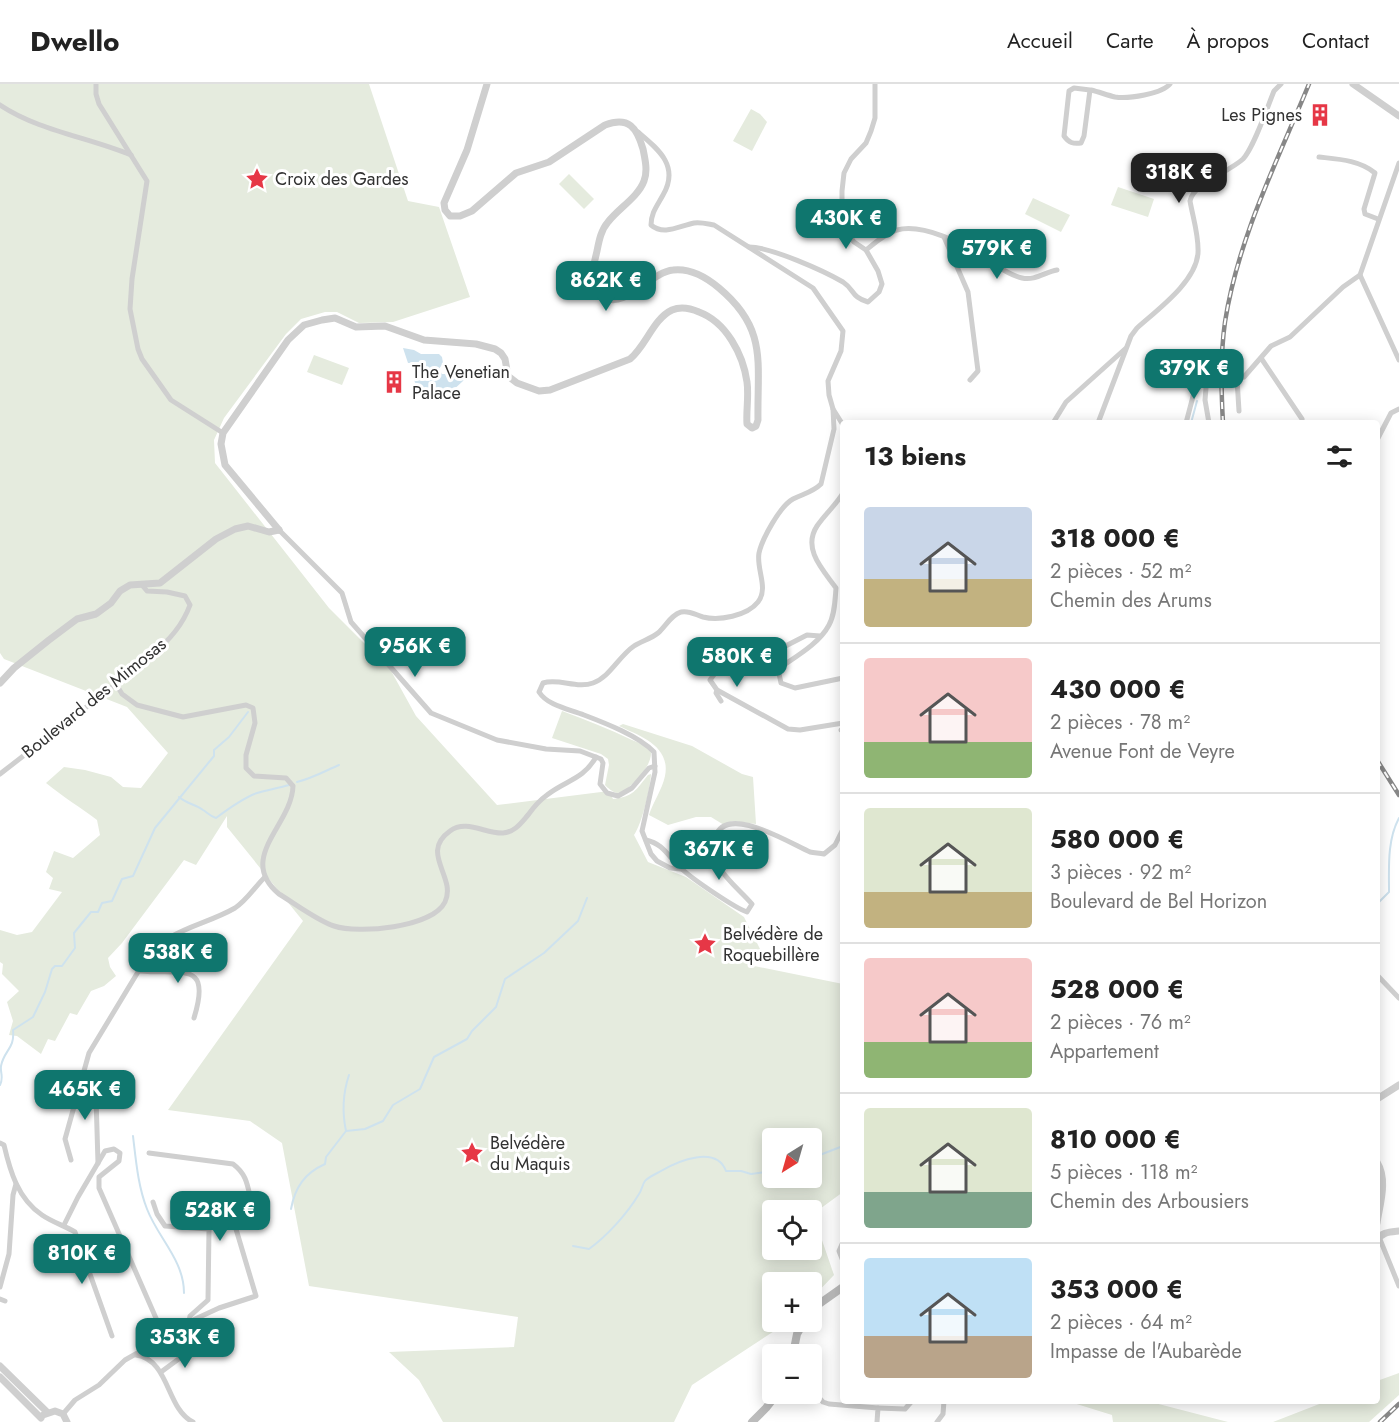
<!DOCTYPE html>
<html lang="fr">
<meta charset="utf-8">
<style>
:root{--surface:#fff;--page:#f2f2f2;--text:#222;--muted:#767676;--line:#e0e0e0;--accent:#0f766e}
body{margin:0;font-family:Jost,sans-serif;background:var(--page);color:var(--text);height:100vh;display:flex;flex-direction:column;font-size:22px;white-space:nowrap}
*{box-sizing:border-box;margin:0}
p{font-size:20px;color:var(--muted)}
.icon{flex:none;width:33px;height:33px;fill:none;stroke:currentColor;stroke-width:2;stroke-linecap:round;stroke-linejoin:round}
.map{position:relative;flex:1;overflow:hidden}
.drawer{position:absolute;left:840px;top:336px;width:540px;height:984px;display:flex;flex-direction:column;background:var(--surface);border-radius:6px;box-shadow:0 3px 15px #0003}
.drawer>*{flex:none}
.needle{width:39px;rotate:217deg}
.fabs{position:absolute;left:762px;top:1044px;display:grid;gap:12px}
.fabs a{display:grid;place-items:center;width:60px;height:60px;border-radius:6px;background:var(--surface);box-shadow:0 3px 15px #0003;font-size:30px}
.price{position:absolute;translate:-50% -51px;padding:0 14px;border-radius:12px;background:var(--accent);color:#fff;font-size:20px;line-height:39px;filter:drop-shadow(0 2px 3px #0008)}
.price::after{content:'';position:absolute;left:50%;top:36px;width:18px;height:14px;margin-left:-9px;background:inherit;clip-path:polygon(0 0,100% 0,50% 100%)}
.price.active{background:#222;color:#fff}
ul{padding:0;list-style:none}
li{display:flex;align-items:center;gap:18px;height:150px;padding:0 24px}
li+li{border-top:2px solid var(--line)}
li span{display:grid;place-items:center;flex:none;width:168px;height:120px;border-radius:6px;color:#555}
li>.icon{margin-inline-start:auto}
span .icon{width:72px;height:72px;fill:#fffc;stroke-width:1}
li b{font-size:26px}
h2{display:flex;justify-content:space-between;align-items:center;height:72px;padding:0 24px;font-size:26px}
header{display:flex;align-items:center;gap:36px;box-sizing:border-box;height:84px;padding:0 30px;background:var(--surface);border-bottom:2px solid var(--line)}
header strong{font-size:28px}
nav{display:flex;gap:33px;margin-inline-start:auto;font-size:21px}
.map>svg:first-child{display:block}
.green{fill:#e5ebde;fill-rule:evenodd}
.water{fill:#cee2ee}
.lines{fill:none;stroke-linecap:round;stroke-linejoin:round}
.stream{stroke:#cee2ee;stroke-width:2}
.minor{stroke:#cfcfcf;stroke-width:5}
.tertiary{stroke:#cfcfcf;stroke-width:7}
.secondary{stroke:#bcbcbc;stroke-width:8}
.rail-casing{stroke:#878787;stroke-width:4.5}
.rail{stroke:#fff;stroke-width:2;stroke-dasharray:7;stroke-linecap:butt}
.labels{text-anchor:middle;stroke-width:6;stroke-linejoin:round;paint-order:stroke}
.poi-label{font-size:18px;fill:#323232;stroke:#fff;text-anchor:start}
.street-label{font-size:18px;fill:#323232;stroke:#fff}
</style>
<header>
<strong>Dwello</strong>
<nav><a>Accueil</a><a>Carte</a><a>À propos</a><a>Contact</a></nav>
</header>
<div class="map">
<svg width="1399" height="1338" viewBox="0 0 1399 1338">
<rect width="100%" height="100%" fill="#fff"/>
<!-- green -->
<g class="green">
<path d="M0,0H369L408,117L439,123L470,213L393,238L359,239L337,228H325L301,235L286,250L224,334L214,356L215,379L329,524L390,585L416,632L497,721L609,707L613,715C633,713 636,706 648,691L651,690C650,705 642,740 634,751L648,778L686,793L744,833L760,865L754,882L843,900V1108L813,1130L834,1191L812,1214V1198H772V1238H788L692,1301L674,1338H443L419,1296L389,1268L514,1263L518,1233L309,1202L282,1059L250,1037L168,1026L303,837L227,743V732L196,781L184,776L122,859L108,874L110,883L116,892L104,902L91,907L77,931L70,929L55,957L48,955L41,970L17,952L9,951L13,937L7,918L19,907L2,890L3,880L0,878V846L17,851L32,848L62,808L49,805L53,794L46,788L54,767L73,774L100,751L97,736C80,723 63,713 46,699L64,683L85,686L111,693L123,703L141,704L168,669L127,623L4,575L0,569ZM772,1054H812V1094H772ZM772,1126H812V1166H772Z"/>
<polygon points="751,25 760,30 767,38 752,67 733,57"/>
<polygon points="569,90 594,115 584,125 559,100"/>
<polygon points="1118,103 1154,115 1148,133 1111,121"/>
<polygon points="1033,114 1070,131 1061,148 1025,130"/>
<polygon points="314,271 349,284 342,301 307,288"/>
<path d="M562,627C586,636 609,645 632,656C637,658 645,661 649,664C659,675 629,709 617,709C612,708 608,704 605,701L609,681L608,675L601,670L552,654Z"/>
<path d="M623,640L692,662L742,690L753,693L756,740L732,737L724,741L711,733H696L668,741L649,731C653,718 662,706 665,692C671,662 640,652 619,642Z"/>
<polygon points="1399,1289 1399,1311 1369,1338 1273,1338 1327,1317 1377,1317 1377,1297"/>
<polygon points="1067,1317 1147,1317 1228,1338 1113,1338 1112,1331"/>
</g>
<!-- water -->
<polygon class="water" points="403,264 414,266 421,270 439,270 442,273 443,279 439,285 442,290 464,290 466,293 463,297 451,308 449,307 422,317 413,293 415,292 410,279 408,279"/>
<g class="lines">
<!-- stream -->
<g class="stream">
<polyline points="1191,339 1197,317"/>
<path d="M297,698C313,694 325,687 339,681"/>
<path d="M179,713C187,720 195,720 203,726C208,729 210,732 216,734C228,725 243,714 257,709C267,706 279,704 289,701"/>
<path d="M1377,820L1389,808C1389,784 1387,756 1399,734"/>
<path d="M0,1001C4,993 0,989 1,982C4,966 15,965 13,946L33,933L45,908L52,885L55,882H62L75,864L74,849L91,828H98L102,819L112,817L122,795L133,792L155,744L214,672V666L229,653L248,628"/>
<path d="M346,1047C342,1028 343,1009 349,991"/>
<path d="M133,1052C136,1077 138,1102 147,1125C158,1154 184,1176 184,1209"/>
<polyline points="812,1074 843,1062"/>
<path d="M291,1125C295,1103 305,1089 325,1080L326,1073L346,1047L365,1045L383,1037L393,1021L420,1005L434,973L467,955L472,947L496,923L505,895L544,869L578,837L587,814"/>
<path d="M573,1162L589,1165C607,1152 627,1130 639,1110C642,1106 642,1101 645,1097C648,1093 656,1090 661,1087C678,1077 716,1061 726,1087H741L751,1090L772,1087"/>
</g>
<!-- minor -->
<g class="minor">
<polyline points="96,0 96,10 99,20 147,97 132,195 130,225 138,265 142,275 171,316 223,349"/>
<path d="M1090,6L1084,52L1081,59C1073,60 1069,59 1064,52L1069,7L1074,4L1090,6H1091C1099,8 1107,11 1115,13C1128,15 1162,10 1170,0"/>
<path d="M0,21C39,47 88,53 131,71"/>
<path d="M638,48C658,65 680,82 663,111C657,122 651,129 651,141C664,152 679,142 694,139C701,138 708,140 714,141L813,204L843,247L841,267L828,297L829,311L833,325L843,341"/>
<path d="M1319,73C1337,75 1360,76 1375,89L1364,125L1365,130L1378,135"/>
<polyline points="1399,79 1360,191 1399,276"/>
<polyline points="944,153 968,208 978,287 970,296"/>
<path d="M749,163C771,163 824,187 843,198C855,206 851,213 868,218L879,208L882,200L878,187L866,166L854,158L845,146L842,126V107L844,89L851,75L866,59L871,47L875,34V0"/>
<path d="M866,166C876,158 885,150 897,146C923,139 964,160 985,174C996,181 1008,191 1022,194C1035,197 1045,188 1057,186"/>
<polyline points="1261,274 1302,335"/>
<polyline points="1207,292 1205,316 1209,339"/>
<polyline points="1237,295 1239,327"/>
<polyline points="1053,339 1066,318 1125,265"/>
<path d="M1098,339L1131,252L1137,244C1157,226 1196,198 1198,169C1199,152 1193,134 1190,117C1193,100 1229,88 1243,75C1254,63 1267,24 1274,7L1281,0"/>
<polyline points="1186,339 1196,301 1201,294 1216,292 1237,295 1244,293 1271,262 1290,253 1343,203 1360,191"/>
<polyline points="1377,356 1391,329 1399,325"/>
<path d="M843,409C836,421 825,430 817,442C802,465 823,486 836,504C835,516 835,530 829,541C819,560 795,573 778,585L781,599L795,604L843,594"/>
<polyline points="279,446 342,509 351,538 431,629 497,656 546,665 580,667 601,675 603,679 600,700 607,709 618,712 632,704 649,684 655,682"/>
<polyline points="820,552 807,551 739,586 716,588 710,596 717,606 788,645 800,646 843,639"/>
<path d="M116,600L122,610L137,621L183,633L246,621L253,624L255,639L246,671V684L254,692L286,694L293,702C292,741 236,774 279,810C294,819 318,837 334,842C358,850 432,844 445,818C457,793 419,769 450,747C466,735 486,750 503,749C515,748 521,739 528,731C533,724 540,716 547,711C566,696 583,696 596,673"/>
<polyline points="717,606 716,609 721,617"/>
<polyline points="841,646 843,646"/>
<path d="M0,690L116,600C124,583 138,581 152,570C169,557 183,540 190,521L185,512L167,508L147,507L142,501"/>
<path d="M646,756C665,760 669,775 683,786C694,796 735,824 747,828L752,820C736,801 707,783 715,754C725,718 791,760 810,768C815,769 820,769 824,770L835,761L843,745"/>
<path d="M681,785L670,784L657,777L651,770L642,747L655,688L654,668C639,652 605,639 584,631C569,625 548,622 539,608L543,599C559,594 577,605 593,599C610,593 619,572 634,562C641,557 651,555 658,549C665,543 672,530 681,528C689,526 696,531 703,533C719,537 747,532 758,518C769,504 756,485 759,469C762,455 780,422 793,415C803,410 813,408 821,400L834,345L833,325"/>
<path d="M140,887C182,891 212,876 194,934"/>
<polyline points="1377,891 1399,914"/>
<polyline points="82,991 96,1013 98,1079"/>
<path d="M0,1059L4,1061C10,1087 18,1115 42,1131C52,1138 65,1142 75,1148L112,1252"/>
<path d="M71,1076L65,1055L89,969L144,878C167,844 202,843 235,824C246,817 255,803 264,794"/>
<polyline points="153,1118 157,1130 165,1142 209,1145 208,1216 190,1232 189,1237"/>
<polyline points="64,1141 78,1113 105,1067 114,1065 120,1069 119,1077 99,1093 99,1104 159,1241"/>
<polyline points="1379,1153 1399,1202"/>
<polyline points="843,1158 839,1167 843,1177"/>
<polyline points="0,1203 9,1170 13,1111 16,1100"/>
<polyline points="0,1215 5,1217"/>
<path d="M136,1271C170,1276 166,1325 193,1338"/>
<polyline points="161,1288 184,1271 200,1266"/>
<polyline points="812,1306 823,1318 829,1320 878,1324 877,1338"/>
<polyline points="878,1324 905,1325 912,1317"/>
<path d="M63,1330L75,1316L99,1301L125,1276L157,1258L165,1249L219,1224L256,1212L233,1135L250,1112C247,1098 245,1089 233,1080L149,1069"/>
<polyline points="937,1338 943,1330 944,1317"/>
</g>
<!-- tertiary -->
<g class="tertiary">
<polyline points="1353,0 1399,32"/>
<path d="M279,446L225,381L221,360L223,349L288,256L304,241L322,236L335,234L356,243L385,242L424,256L476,260L495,265L501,269L505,275L508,292L517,299L539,307L550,306L630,275C646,262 653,235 672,226C681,222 690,224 699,228C726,238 743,270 747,298C749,312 746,326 747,340L752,344L756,342L758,336C757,278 768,245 719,204C706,193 690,184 673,186C651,188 624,226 604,213C598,209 594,202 593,194C592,185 595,176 597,167C599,157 601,146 608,138C619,124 638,113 644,97C648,87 645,75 643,65C637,44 629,32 605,41L549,78L516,89L472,127L460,132H450L445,126L444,119L467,66L487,0"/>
<polyline points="0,599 14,584 49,556 77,535 96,530 111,519 120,507 130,501 160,499 216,455 235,445 248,442 269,448 279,446"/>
<polyline points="1377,1015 1399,1001"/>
<path d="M1377,1078C1388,1096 1380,1119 1377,1139"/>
<path d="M1377,1157C1381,1148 1390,1148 1399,1147"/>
<polyline points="0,1282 47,1328"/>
<polyline points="0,1293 41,1334"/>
<polyline points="43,1331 55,1327 63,1330 67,1338"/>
</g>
<!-- secondary -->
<g class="secondary">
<polyline points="812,1229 819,1220 843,1203"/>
<polyline points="793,1270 797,1250 804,1238"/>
<polyline points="752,1338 766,1324 777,1310"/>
</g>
<!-- rail casing -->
<g class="rail-casing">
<g id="rail">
<path d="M1223,339C1221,305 1220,272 1225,238C1238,154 1277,78 1309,0"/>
<polyline points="1377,676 1399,711"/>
<polyline points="1380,1338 1399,1320"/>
</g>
</g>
<!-- rail -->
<use href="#rail" class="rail"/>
</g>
<!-- icons -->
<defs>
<g id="building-bare" transform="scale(1.8)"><path d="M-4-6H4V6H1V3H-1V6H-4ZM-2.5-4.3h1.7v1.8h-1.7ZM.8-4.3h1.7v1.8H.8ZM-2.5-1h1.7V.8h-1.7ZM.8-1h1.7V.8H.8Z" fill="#e63746" stroke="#fff" stroke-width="2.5" paint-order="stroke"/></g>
<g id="sight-bare" transform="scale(1.8)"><path d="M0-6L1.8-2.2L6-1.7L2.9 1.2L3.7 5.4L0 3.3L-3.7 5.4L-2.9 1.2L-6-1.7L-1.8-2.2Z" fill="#e63746" stroke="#fff" stroke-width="2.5" paint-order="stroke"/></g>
</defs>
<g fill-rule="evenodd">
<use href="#building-bare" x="1320" y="31"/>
<use href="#sight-bare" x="257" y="95"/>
<use href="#building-bare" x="394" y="298"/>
<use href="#sight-bare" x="705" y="860"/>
<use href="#sight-bare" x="472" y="1069"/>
</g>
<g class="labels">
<!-- poi labels -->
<g class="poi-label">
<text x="1302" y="37" text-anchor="end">Les Pignes</text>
<text x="275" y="101">Croix des Gardes</text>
<text x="412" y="294">The Venetian<tspan x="412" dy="21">Palace</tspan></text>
<text x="723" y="856">Belvédère de<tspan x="723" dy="21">Roquebillère</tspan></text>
<text x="490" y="1065">Belvédère<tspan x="490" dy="21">du Maquis</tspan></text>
</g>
<!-- street labels -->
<g class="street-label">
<text transform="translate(94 614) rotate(-39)" y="6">Boulevard des Mimosas</text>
</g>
</g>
</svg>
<div class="fabs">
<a><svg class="needle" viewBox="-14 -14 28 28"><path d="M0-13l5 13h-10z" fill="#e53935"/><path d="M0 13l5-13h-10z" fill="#767676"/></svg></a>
<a><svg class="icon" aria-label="locate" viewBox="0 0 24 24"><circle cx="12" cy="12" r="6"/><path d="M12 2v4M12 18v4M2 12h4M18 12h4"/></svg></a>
<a>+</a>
<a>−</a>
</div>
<b class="price active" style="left:1179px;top:120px">318K €</b>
<b class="price" style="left:846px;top:166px">430K €</b>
<b class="price" style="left:997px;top:196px">579K €</b>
<b class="price" style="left:606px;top:228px">862K €</b>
<b class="price" style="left:1194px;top:316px">379K €</b>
<b class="price" style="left:415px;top:594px">956K €</b>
<b class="price" style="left:737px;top:604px">580K €</b>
<b class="price" style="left:719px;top:797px">367K €</b>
<b class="price" style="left:178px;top:900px">538K €</b>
<b class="price" style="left:85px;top:1037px">465K €</b>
<b class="price" style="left:220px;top:1158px">528K €</b>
<b class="price" style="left:82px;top:1201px">810K €</b>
<b class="price" style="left:185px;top:1285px">353K €</b>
<section class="drawer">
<h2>13 biens<svg class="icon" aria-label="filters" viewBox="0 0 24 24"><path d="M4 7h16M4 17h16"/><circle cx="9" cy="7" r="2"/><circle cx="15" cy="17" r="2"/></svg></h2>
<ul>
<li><span style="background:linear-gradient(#c9d6e8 60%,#c2b280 0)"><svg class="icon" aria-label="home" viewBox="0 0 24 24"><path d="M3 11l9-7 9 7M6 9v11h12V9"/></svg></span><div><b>318 000 €</b><p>2 pièces · 52 m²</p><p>Chemin des Arums</p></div></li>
<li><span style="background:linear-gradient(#f6c9c9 70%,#8fb573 0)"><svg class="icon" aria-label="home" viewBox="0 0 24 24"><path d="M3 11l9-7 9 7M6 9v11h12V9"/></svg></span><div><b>430 000 €</b><p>2 pièces · 78 m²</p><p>Avenue Font de Veyre</p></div></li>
<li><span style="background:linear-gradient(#dfe7d0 70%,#c2b280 0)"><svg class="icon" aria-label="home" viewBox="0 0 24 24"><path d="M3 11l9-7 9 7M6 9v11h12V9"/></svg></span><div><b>580 000 €</b><p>3 pièces · 92 m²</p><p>Boulevard de Bel Horizon</p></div></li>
<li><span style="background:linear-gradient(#f6c9c9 70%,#8fb573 0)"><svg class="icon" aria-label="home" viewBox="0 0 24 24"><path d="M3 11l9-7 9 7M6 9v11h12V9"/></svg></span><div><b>528 000 €</b><p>2 pièces · 76 m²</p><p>Appartement</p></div></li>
<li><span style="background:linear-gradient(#dfe7d0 70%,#7fa58c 0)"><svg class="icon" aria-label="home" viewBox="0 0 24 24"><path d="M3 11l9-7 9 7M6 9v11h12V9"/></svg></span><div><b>810 000 €</b><p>5 pièces · 118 m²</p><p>Chemin des Arbousiers</p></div></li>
<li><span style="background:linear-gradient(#bfe0f5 65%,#b9a48a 0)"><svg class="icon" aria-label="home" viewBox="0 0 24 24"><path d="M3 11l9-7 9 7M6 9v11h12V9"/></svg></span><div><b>353 000 €</b><p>2 pièces · 64 m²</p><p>Impasse de l'Aubarède</p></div></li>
</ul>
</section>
</div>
